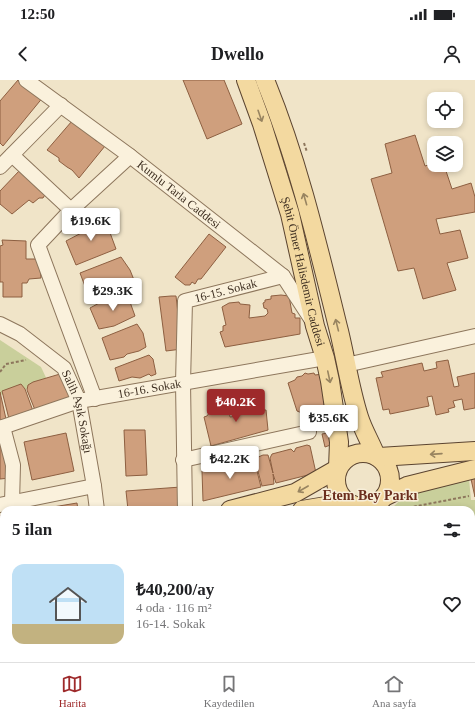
<!DOCTYPE html>
<html lang="tr">
<meta charset="utf-8">
<style>
:root{--surface:#fff;--page:#f6f6f6;--text:#202124;--muted:#757577;--line:#e0e0e0;--accent:#9e2a2b}
body{margin:0;font-family:"Times New Roman",serif;background:var(--page);color:var(--text);height:100vh;display:flex;flex-direction:column;font-size:15px;white-space:nowrap}
*{box-sizing:border-box;margin:0}
p{font-size:13px;color:var(--muted)}
.icon{flex:none;width:22px;height:22px;fill:none;stroke:currentColor;stroke-width:2;stroke-linecap:round;stroke-linejoin:round}
.map{position:relative;flex:1;overflow:hidden}
.sheet{position:absolute;left:0px;top:426px;width:475px;height:156px;display:flex;flex-direction:column;background:var(--surface);border-radius:12px 12px 0 0;box-shadow:0 2px 6px #0003}
.sheet>*{flex:none}
.buttons{position:absolute;left:427px;top:12px;display:grid;gap:8px}
.buttons a{display:grid;place-items:center;width:36px;height:36px;border-radius:8px;background:var(--surface);box-shadow:0 2px 6px #0003;font-size:20px}
.price{position:absolute;translate:-50% -34px;padding:0 9px;border-radius:4px;background:#fff;color:#222;font-size:13px;line-height:26px;filter:drop-shadow(0 1px 2px #0008)}
.price::after{content:'';position:absolute;left:50%;top:24px;width:12px;height:9px;margin-left:-6px;background:inherit;clip-path:polygon(0 0,100% 0,50% 100%)}
.price.current{background:var(--accent);color:#fff}
ul{padding:0;list-style:none}
li{display:flex;align-items:center;gap:12px;height:100px;padding:0 12px}
li+li{border-top:1px solid var(--line)}
li span{display:grid;place-items:center;flex:none;width:112px;height:80px;border-radius:12px;color:#555}
li>.icon{margin-inline-start:auto}
span .icon{width:48px;height:48px;fill:#fffc;stroke-width:1}
li b{font-size:17px}
h2{display:flex;justify-content:space-between;align-items:center;height:48px;padding:0 12px;font-size:17px}
.status{display:flex;justify-content:space-between;align-items:center;height:28px;padding:0 20px;background:var(--surface);direction:ltr}
.status svg{height:11px;fill:currentColor}
header{display:flex;justify-content:space-between;align-items:center;height:52px;padding:0 12px;background:var(--surface);font-size:18px;font-weight:700}
.dock{display:flex;justify-content:space-around;align-items:center;height:56px;border-top:1px solid var(--line);background:var(--surface);font-size:11px;color:var(--muted)}
.dock a{display:grid;justify-items:center;gap:2px}
.dock .current{color:var(--accent)}
.map>svg:first-child{display:block}
.green{fill:#c9cf9b}
.building{fill:#cf9f7d;stroke:#8d5f41}
.lines{fill:none;stroke-linecap:round;stroke-linejoin:round}
.minor-casing{stroke:#8d765c;stroke-width:16}
.major-casing{stroke:#5b4430;stroke-width:20}
.path{stroke:#8d765c;stroke-width:2;stroke-dasharray:3 2;stroke-linecap:butt}
.minor{stroke:#faf1dc;stroke-width:14}
.major{stroke:#f3d9a0;stroke-width:18}
.oneway{stroke:#988460}
.labels{text-anchor:middle;stroke-width:3;stroke-linejoin:round;paint-order:stroke}
.street-label{font-size:12px;fill:#3d2e20;stroke:#f7eed8}
.quarter-label{font-size:14px;font-weight:bold;fill:#6b2e1e;stroke:#f7eed8}
</style>
<div class="status"><b>12:50</b><svg viewBox="0 0 49 12"><path d="M0 12V9h3v3zM5 12V6h3v6zM10 12V3h3v9zM15 12V0h3v12zM26 1h20v11H26zM47 4h2v5h-2z"/></svg></div>
<header><svg class="icon" aria-label="back" viewBox="0 0 24 24"><path d="M15 5l-7 7 7 7"/></svg>Dwello<svg class="icon" aria-label="person" viewBox="0 0 24 24"><circle cx="12" cy="8" r="4"/><path d="M4 21q1-7 8-7t8 7"/></svg></header>
<div class="map">
<svg width="475" height="582" viewBox="0 0 475 582">
<rect width="100%" height="100%" fill="#f0e4c8"/>
<!-- green -->
<g class="green">
<polygon points="0,260 41,287 49,304 0,315"/>
<polygon points="469,399 471,420 475,420 475,438 471,439 471,430 391,430 394,426 408,413"/>
<polygon points="475,490 475,560 471,562 471,492"/>
<polygon points="155,578 385,578 386,582 156,582"/>
</g>
<!-- building -->
<g class="building">
<polygon points="18,0 44,16 3,66 0,63 0,21"/>
<polygon points="183,0 224,0 242,44 207,59"/>
<polygon points="72,41 87,52 96,61 99,60 105,66 79,98 72,90 67,87 59,81 59,78 47,70"/>
<polygon points="415,55 425,86 434,83 434,85 444,85 452,109 471,103 475,117 475,132 436,139 440,154 460,150 468,178 447,183 456,210 423,219 414,188 398,191 371,99 392,93 385,64"/>
<polygon points="20,90 46,113 43,118 39,118 33,123 29,120 12,134 0,124 0,111"/>
<polygon points="97,134 105,149 109,150 116,169 76,185 66,161 87,150 85,142 90,139 90,136"/>
<polygon points="209,154 226,167 201,199 198,199 195,204 192,202 190,205 185,205 175,197"/>
<polygon points="2,160 26,161 26,179 39,179 41,198 29,199 27,203 22,203 22,217 3,217 3,202 0,202 0,166 3,165"/>
<polygon points="121,177 130,190 134,200 89,217 80,193"/>
<polygon points="125,214 130,222 135,236 114,246 99,249 90,228 101,222"/>
<polygon points="281,215 289,216 292,233 295,234 295,238 300,238 300,254 225,267 220,252 223,251 223,246 226,245 222,227 229,223 239,222 240,224 250,225 249,238 265,236 268,233 267,229 264,228 263,223 265,222 265,220 271,219 271,216"/>
<polygon points="171,216 176,216 182,269 166,271 159,217"/>
<polygon points="137,244 143,253 146,267 139,271 127,274 124,277 110,280 102,258"/>
<polygon points="149,275 153,279 156,294 151,296 149,294 140,298 132,297 119,301 115,288"/>
<polygon points="448,280 454,307 459,306 457,297 475,293 475,328 464,330 462,319 453,321 455,327 448,329 449,332 436,335 432,316 427,317 429,326 390,334 389,329 383,330 376,298 383,297 381,292 422,283 424,291 437,288 436,282"/>
<polygon points="305,293 308,294 314,293 315,295 323,294 330,323 324,325 324,327 302,333 297,331 288,303 295,300 297,297 302,296"/>
<polygon points="60,294 74,320 35,330 27,310 28,305 33,302"/>
<polygon points="21,304 25,309 33,331 9,339 2,311"/>
<polygon points="0,312 6,339 0,341"/>
<polygon points="247,320 250,320 250,322 253,323 253,321 256,320 257,323 262,322 264,330 266,330 268,350 211,366 204,337 207,336 209,333 212,333 214,330 220,332 220,330 223,330 223,332 229,330 230,337 238,336 235,328 240,327 242,324 246,323 245,321"/>
<polygon points="124,350 145,350 147,395 126,396"/>
<polygon points="333,352 336,363 325,367 322,354"/>
<polygon points="66,353 74,391 32,400 24,362"/>
<polygon points="0,360 10,398 0,399"/>
<polygon points="307,365 310,366 316,393 276,403 273,394 274,404 262,406 256,384 257,382 256,378 263,375 268,375 273,393 270,378 272,374 291,369 294,372 296,368"/>
<polygon points="251,379 256,387 261,407 203,421 202,391 217,386 224,386 226,388 228,389 230,388 230,385 235,382"/>
<polygon points="475,398 475,417 471,399"/>
<polygon points="181,407 182,427 171,430 128,430 126,411"/>
<polygon points="77,423 78,430 35,430"/>
<polygon points="4,435 4,463 0,463 0,436"/>
<polygon points="4,535 4,568 0,569 0,540"/>
<polygon points="18,578 24,578 25,582 0,582"/>
<polygon points="44,578 88,578 89,582 45,582"/>
<polygon points="105,578 129,578 130,582 106,582"/>
</g>
<g class="lines">
<!-- minor casing -->
<g class="minor-casing">
<g id="minor">
<path id="s1" d="M26,0L130,76L283,196L311,239"/>
<polyline points="12,75 71,130"/>
<polyline points="0,87 61,25"/>
<path id="s2" d="M0,244L20,254L64,288L79,321L94,406L97,430"/>
<polyline points="346,285 475,256"/>
<polyline points="95,319 38,165 71,130 130,76"/>
<polyline points="3,347 13,385 12,423"/>
<path id="s3" d="M0,348L79,321L325,278"/>
<polyline points="183,380 309,352"/>
<polyline points="0,425 94,406"/>
<polyline points="372,426 372,430"/>
<path id="s4" d="M185,430L183,303L185,221L283,196"/>
<polyline points="0,575 4,574"/>
<polyline points="96,578 97,582"/>
<polyline points="143,578 144,582"/>
<polyline points="401,578 402,582"/>
<polyline points="463,582 470,578"/>
</g>
</g>
<!-- major casing -->
<g class="major-casing">
<g id="major">
<path id="s5" d="M246,0L262,44L290,134L315,246L325,278L330,301L339,362L338,388"/>
<path d="M265,0C298,80 318,166 339,251C346,280 350,309 359,337C363,350 371,363 376,376"/>
<circle cx="363" cy="400" r="27"/>
<polyline points="379,377 475,371"/>
<polyline points="384,417 407,406 475,389"/>
<polyline points="230,430 295,413 337,389"/>
<polyline points="302,430 326,426 353,425"/>
<polyline points="0,478 4,477"/>
<polyline points="0,501 4,500"/>
</g>
</g>
<!-- path -->
<g class="path">
<polyline points="304,63 307,72"/>
<polyline points="0,292 6,284 26,280"/>
<polyline points="413,430 412,427 469,416"/>
</g>
<!-- minor -->
<use href="#minor" class="minor"/>
<!-- major -->
<use href="#major" class="major"/>
</g>
<!-- one-way arrows -->
<defs><path id="oneway-shaft" d="M-6 0H5M1.5-3L5.5 0L1.5 3" fill="none" stroke-width="1.6" stroke-linecap="round" stroke-linejoin="round"/></defs>
<g class="oneway">
<use href="#oneway-shaft" transform="translate(260 36) rotate(71)"/>
<use href="#oneway-shaft" transform="translate(305 119) rotate(-106)"/>
<use href="#oneway-shaft" transform="translate(337 245) rotate(-104)"/>
<use href="#oneway-shaft" transform="translate(329 297) rotate(78)"/>
<use href="#oneway-shaft" transform="translate(436 374) rotate(176)"/>
<use href="#oneway-shaft" transform="translate(303 409) rotate(150)"/>
</g>
<g class="labels">
<!-- street labels -->
<g class="street-label">
<text dy="4" stroke="none"><textPath href="#s1" startOffset="191">Kumlu Tarla Caddesi</textPath></text>
<text dy="4" stroke="none"><textPath href="#s5" startOffset="200">Şehit Ömer Halisdemir Caddesi</textPath></text>
<text dy="4" stroke="none"><textPath href="#s4" startOffset="251">16-15. Sokak</textPath></text>
<text dy="4" stroke="none"><textPath href="#s3" startOffset="155">16-16. Sokak</textPath></text>
<text dy="4" stroke="none"><textPath href="#s2" startOffset="124">Salih Aşık Sokağı</textPath></text>
</g>
<!-- quarter labels -->
<g class="quarter-label">
<text x="370" y="420">Etem Bey Parkı</text>
</g>
</g>
</svg>
<div class="buttons">
<a><svg class="icon" aria-label="locate" viewBox="0 0 24 24"><circle cx="12" cy="12" r="6"/><path d="M12 2v4M12 18v4M2 12h4M18 12h4"/></svg></a>
<a><svg class="icon" aria-label="layers" viewBox="0 0 24 24"><path d="M12 4l9 5-9 5-9-5zM3 14l9 5 9-5"/></svg></a>
</div>
<b class="price" style="left:91px;top:162px">₺19.6K</b>
<b class="price" style="left:113px;top:232px">₺29.3K</b>
<b class="price current" style="left:236px;top:343px">₺40.2K</b>
<b class="price" style="left:329px;top:359px">₺35.6K</b>
<b class="price" style="left:230px;top:400px">₺42.2K</b>
<section class="sheet">
<h2>5 ilan<svg class="icon" aria-label="filters" viewBox="0 0 24 24"><path d="M4 7h16M4 17h16"/><circle cx="9" cy="7" r="2"/><circle cx="15" cy="17" r="2"/></svg></h2>
<ul>
<li><span style="background:linear-gradient(#bfe0f5 75%,#c2b280 0)"><svg class="icon" aria-label="home" viewBox="0 0 24 24"><path d="M3 11l9-7 9 7M6 9v11h12V9"/></svg></span><div><b>₺40,200/ay</b><p>4 oda · 116 m²</p><p>16-14. Sokak</p></div><svg class="icon" aria-label="heart" viewBox="0 0 24 24"><path d="M12 20l-8-8c-3-5 5-10 8-4 3-6 11-1 8 4z"/></svg></li>
</ul>
</section>
</div>
<nav class="dock">
<a class="current"><svg class="icon" aria-label="map" viewBox="0 0 24 24"><path d="M3 6l6-2 6 2 6-2v14l-6 2-6-2-6 2zM9 4v14M15 6v14"/></svg>Harita</a>
<a><svg class="icon" aria-label="saved" viewBox="0 0 24 24"><path d="M7 4h10v16l-5-4-5 4z"/></svg>Kaydedilen</a>
<a><svg class="icon" aria-label="home" viewBox="0 0 24 24"><path d="M3 11l9-7 9 7M6 9v11h12V9"/></svg>Ana sayfa</a>
</nav>
